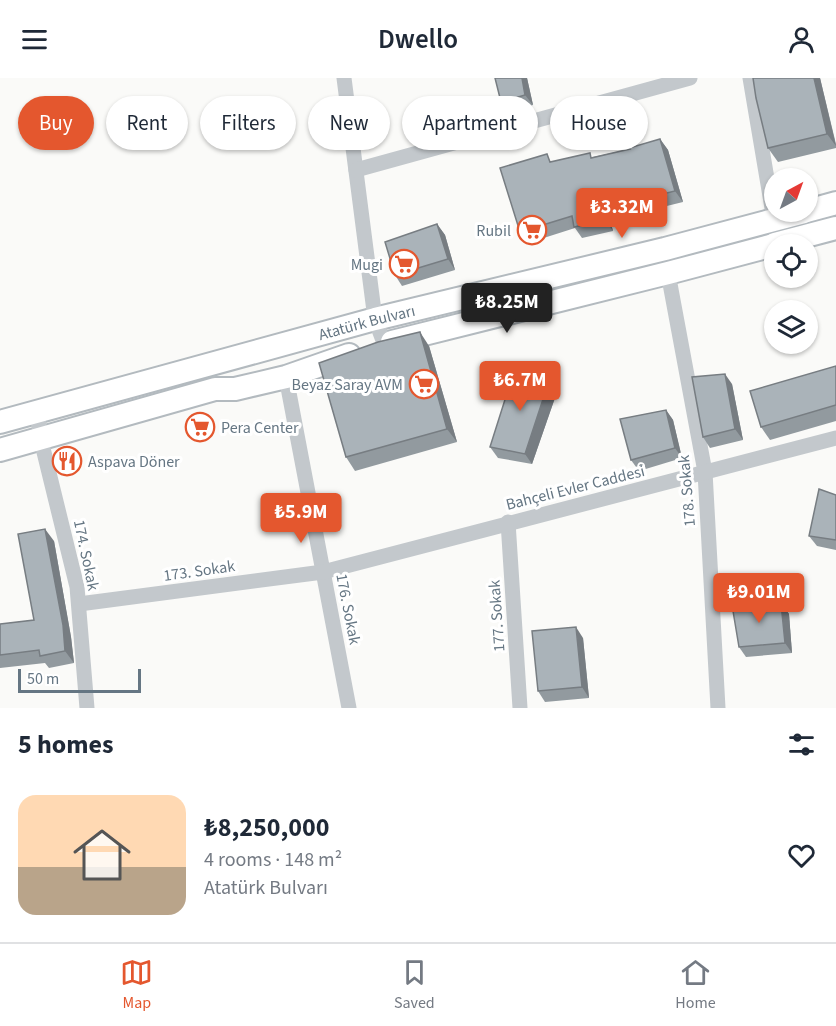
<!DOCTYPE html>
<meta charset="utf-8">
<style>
:root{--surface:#fff;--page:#f6f6f7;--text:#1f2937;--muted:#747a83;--line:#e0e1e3;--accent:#e4572e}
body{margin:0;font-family:"Source Sans 3",sans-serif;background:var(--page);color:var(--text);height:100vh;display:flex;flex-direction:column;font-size:22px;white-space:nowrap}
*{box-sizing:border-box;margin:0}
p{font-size:20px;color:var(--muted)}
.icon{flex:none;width:33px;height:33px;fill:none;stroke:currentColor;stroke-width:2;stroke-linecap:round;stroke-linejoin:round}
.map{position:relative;height:630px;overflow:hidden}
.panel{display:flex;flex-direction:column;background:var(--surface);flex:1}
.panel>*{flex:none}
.banner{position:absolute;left:18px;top:18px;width:801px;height:54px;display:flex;gap:12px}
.needle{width:39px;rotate:41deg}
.fabs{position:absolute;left:764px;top:90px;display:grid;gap:12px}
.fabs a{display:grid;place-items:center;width:54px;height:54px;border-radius:50%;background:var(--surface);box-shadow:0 2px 4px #0004;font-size:30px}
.scale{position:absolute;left:18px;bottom:15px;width:123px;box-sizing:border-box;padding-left:6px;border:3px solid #657683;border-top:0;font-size:16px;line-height:21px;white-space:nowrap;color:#657683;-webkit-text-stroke:4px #fff;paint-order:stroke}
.price{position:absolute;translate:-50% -51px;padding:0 14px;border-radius:6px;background:var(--accent);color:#fff;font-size:20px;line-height:39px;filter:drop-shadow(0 2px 3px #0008)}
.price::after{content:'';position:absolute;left:50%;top:36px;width:18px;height:14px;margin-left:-9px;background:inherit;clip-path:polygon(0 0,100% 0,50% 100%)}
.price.selected{background:#222;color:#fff}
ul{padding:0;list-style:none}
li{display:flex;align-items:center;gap:18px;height:150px;padding:0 18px}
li+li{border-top:2px solid var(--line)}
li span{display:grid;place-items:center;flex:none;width:168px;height:120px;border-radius:18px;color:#555}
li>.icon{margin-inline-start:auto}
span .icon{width:72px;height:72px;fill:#fffc;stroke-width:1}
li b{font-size:26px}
h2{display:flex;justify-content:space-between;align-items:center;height:72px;padding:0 18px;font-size:26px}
.chip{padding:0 21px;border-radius:27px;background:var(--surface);box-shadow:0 2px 4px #0004;font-size:21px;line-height:54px}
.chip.selected{background:var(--accent);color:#fff}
header{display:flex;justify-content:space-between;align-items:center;height:78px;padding:0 18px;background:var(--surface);font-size:27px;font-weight:600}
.dock{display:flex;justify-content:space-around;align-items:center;height:84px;border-top:2px solid var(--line);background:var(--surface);font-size:16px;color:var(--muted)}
.dock a{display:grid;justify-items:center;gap:3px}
.dock .selected{color:var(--accent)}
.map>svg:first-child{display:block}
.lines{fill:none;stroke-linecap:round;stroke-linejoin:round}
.secondary-casing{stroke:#b3babf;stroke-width:26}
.street{stroke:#c3c8cc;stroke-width:15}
.secondary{stroke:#fff;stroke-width:22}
.wall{fill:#929a9f}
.shaded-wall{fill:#777d82}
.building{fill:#aab3b9;stroke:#777d82;stroke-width:1.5}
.labels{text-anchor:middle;stroke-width:6;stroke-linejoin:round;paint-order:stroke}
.poi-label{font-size:16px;fill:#657683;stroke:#fff;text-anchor:end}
.street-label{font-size:16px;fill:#657683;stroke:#fff}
</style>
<header><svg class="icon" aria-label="menu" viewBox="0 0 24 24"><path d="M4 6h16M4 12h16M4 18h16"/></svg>Dwello<svg class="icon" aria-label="person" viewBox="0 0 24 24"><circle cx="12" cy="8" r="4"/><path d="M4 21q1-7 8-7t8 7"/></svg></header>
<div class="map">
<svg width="836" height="630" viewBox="0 0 836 630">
<rect width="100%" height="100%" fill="#fafaf8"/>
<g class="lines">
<!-- secondary casing -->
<g class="secondary-casing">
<g id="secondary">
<polyline points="807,133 836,125"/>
<polyline points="775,166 836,150"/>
<polyline points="392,264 668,195 774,167"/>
<path id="s1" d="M0,344L375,241L665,171L804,134"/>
<polyline points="0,372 215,311 235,311 286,299 349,277"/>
</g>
</g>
<!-- street -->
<g class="street">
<polyline points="344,0 375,241 384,265"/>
<polyline points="750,0 774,142"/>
<polyline points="356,92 690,0"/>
<polyline points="668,195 705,394 718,630"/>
<polyline points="286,299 349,630"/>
<polyline points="37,334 41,362 77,509 87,630"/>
<polyline points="508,444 520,630"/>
<polyline points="79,526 323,494 836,360"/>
</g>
<!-- secondary -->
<use href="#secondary" class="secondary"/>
</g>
<!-- wall -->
<g class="wall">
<polygon points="495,0 527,0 533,27 508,34 501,24"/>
<polygon points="820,0 836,66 836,70 778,84 768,70"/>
<polygon points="660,61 668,72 683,124 610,142 613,153 582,160 575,150 528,165 520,154 552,84 593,79 630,71"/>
<polygon points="437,146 445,157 455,192 402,208 395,197"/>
<polygon points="429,268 457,364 355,393 346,379"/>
<polygon points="836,288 836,343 770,362 761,349"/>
<polygon points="732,306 743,362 710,370 703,359"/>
<polygon points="557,314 532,386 498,380 490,369"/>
<polygon points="666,332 673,342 682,380 639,393 631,382"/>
<polygon points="836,417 836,472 817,468 809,458"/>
<polygon points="54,463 71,559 74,585 49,590 45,585 0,590 0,546 34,542"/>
<polygon points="781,525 789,536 792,575 746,579 739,569"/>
<polygon points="583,560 589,620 545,624 538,613"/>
</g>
<!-- shaded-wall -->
<g class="shaded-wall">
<polygon points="522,0 527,0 533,27 525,17"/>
<polygon points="814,0 820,0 836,68 827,56"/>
<polygon points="660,61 668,72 683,124 675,113"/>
<polygon points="603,131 610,142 613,153 605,142"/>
<polygon points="437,146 445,157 455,192 448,181"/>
<polygon points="420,254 429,268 457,364 447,351"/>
<polygon points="725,296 732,306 743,362 735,351"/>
<polygon points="549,303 557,314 532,386 525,376"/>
<polygon points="666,332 673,342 682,380 675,370"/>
<polygon points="45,451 54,463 71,559 74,585 65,573"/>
<polygon points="781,525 789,536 792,575 785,565"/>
<polygon points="576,549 583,560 589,620 582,609"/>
</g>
<!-- building -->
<g class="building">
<polygon points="495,0 522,0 525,17 501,24"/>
<polygon points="753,0 814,0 827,56 768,70 756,20"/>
<polygon points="660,61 675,113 603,131 605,142 574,149 572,138 520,154 500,90 547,76 550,84 590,75 591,80 630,71 629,70"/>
<polygon points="437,146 448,181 395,197 385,164"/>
<polygon points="420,254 447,351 346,379 319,285 378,264"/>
<polygon points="836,288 836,327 761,349 750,313"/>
<polygon points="515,290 549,303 525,376 490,369"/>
<polygon points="725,296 735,351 703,359 692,299"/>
<polygon points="666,332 675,370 631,382 620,341"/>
<polygon points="819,411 836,417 836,462 809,458"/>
<polygon points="45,451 63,547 65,573 40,578 39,572 0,577 0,546 34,542 18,456"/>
<polygon points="781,525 785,565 739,569 732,527"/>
<polygon points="576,549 582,609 538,613 532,553"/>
</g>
<!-- icons -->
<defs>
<g id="supermarket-ring" transform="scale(1.5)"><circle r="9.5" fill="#fff" stroke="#e4572e" stroke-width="1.5"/><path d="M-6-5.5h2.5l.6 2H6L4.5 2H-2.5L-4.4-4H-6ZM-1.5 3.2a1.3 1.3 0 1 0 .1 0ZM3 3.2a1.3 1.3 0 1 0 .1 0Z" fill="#e4572e"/></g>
<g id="restaurant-ring" transform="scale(1.5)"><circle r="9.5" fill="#fff" stroke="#e4572e" stroke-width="1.5"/><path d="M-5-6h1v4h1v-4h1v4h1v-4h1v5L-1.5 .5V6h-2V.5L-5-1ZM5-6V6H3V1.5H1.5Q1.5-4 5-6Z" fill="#e4572e"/></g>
</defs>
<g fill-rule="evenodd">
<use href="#supermarket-ring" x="532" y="152"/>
<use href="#supermarket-ring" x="404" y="186"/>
<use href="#supermarket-ring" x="424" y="306"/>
<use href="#supermarket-ring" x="200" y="349"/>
<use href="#restaurant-ring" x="67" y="383"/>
</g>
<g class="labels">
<!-- poi labels -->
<g class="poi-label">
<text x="511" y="158">Rubil</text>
<text x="383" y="192">Mugi</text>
<text x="403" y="312">Beyaz Saray AVM</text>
<text x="221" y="355" text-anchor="start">Pera Center</text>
<text x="88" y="389" text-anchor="start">Aspava Döner</text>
</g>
<!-- street labels -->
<g class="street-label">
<text dy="6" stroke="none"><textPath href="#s1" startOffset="380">Atatürk Bulvarı</textPath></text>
<text transform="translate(575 409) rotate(-14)" y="6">Bahçeli Evler Caddesi</text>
<text transform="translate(686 413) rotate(-95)" y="6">178. Sokak</text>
<text transform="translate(87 477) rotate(78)" y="6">174. Sokak</text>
<text transform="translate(199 492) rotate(-8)" y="6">173. Sokak</text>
<text transform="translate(349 531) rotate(79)" y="6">176. Sokak</text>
<text transform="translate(496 538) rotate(-94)" y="6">177. Sokak</text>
</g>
</g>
</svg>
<div class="fabs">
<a><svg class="needle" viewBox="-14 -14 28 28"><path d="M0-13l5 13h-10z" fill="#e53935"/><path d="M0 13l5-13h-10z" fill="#747a83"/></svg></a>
<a><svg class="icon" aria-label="locate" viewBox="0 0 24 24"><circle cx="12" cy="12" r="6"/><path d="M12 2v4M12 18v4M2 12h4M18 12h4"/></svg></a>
<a><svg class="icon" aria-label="layers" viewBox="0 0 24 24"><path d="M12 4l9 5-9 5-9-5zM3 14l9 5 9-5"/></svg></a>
</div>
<div class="scale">50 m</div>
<b class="price" style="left:622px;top:161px">₺3.32M</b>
<b class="price selected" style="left:507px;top:256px">₺8.25M</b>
<b class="price" style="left:520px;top:334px">₺6.7M</b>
<b class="price" style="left:301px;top:466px">₺5.9M</b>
<b class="price" style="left:759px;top:546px">₺9.01M</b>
<div class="banner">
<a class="chip selected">Buy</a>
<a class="chip">Rent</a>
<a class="chip">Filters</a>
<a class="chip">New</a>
<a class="chip">Apartment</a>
<a class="chip">House</a>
</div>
</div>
<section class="panel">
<h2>5 homes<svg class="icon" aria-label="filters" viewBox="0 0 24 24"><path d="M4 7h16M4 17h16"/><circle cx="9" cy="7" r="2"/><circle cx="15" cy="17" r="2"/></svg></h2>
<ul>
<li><span style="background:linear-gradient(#ffd9b3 60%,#b9a48a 0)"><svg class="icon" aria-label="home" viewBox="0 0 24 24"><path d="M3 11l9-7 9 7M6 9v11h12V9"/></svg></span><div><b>₺8,250,000</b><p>4 rooms · 148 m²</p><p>Atatürk Bulvarı</p></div><svg class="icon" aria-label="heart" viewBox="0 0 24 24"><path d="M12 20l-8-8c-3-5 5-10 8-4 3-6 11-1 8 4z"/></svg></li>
</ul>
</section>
<nav class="dock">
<a class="selected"><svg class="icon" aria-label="map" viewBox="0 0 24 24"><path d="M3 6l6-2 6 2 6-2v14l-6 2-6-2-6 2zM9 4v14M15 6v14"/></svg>Map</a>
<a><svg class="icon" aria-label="saved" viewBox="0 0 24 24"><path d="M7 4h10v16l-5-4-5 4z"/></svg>Saved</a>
<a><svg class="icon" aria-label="home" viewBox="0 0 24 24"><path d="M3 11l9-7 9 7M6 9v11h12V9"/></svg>Home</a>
</nav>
